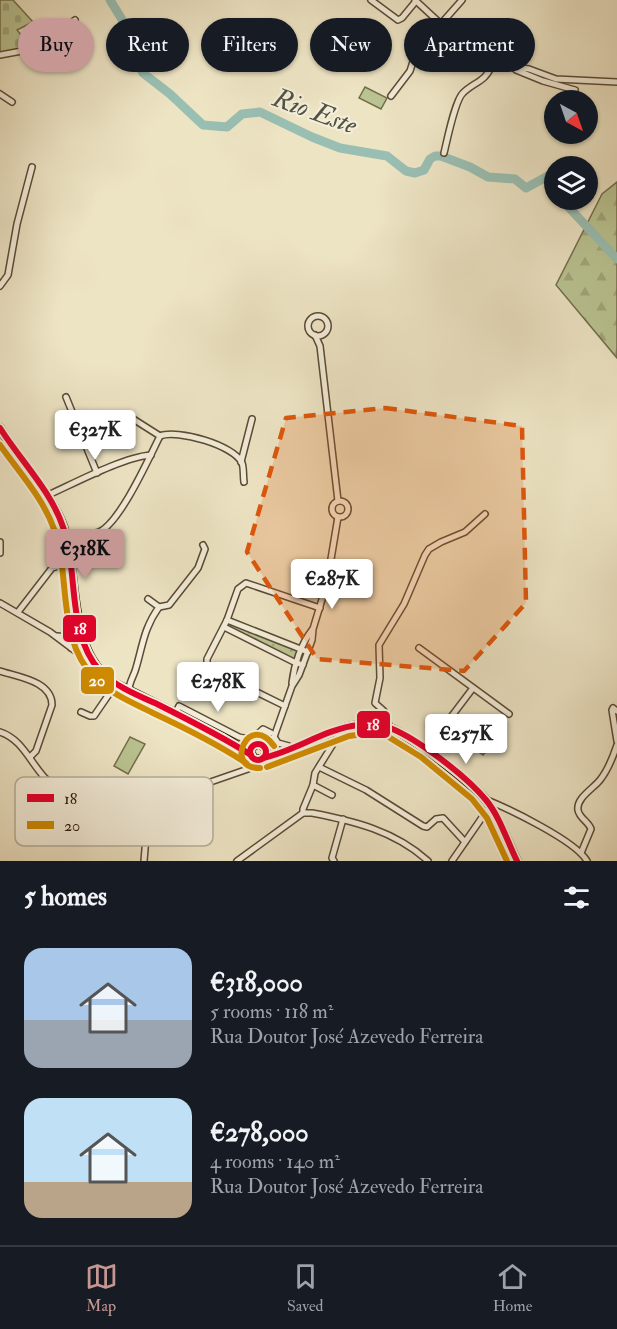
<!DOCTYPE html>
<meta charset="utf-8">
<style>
:root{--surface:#171b24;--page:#242831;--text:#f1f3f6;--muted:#9ea1a6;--line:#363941;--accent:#c59692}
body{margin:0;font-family:"IM FELL Double Pica",serif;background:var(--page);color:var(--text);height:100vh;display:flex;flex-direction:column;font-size:22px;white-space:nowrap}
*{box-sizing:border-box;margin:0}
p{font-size:20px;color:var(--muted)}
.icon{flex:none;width:33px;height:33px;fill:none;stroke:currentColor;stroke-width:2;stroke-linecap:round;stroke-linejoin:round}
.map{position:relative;height:861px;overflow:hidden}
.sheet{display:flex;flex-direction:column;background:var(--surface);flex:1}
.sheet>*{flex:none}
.guide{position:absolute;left:18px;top:18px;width:582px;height:54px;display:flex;gap:12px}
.needle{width:39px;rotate:140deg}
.buttons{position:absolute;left:544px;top:90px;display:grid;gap:12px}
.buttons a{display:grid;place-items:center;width:54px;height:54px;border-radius:50%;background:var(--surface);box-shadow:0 2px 4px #0004;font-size:30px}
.price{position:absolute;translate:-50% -51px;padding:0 14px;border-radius:6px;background:#fff;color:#222;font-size:20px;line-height:39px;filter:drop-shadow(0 2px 3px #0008)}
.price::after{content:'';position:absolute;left:50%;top:36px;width:18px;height:14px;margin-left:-9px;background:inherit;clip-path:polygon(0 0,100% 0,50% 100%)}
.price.selected{background:var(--accent);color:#111}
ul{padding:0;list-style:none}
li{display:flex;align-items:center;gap:18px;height:150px;padding:0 24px}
li span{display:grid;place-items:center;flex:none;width:168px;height:120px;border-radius:18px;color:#555}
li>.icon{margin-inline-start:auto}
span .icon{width:72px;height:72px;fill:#fffc;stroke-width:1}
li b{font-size:26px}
h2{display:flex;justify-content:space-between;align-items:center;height:72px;padding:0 24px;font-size:26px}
.pill{padding:0 21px;border-radius:27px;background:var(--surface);box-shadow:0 2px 4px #0004;font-size:21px;line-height:54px}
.pill.selected{background:var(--accent);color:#111}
.tab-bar{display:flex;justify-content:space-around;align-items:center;height:84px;border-top:2px solid var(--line);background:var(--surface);font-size:16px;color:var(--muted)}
.tab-bar a{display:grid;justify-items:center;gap:3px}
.tab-bar .selected{color:var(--accent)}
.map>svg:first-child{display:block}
.green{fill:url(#green-dots);stroke:#726e4c;stroke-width:1.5}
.forest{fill:url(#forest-firs);stroke:#726e4c;stroke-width:1.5}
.cemetery{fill:url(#cemetery-stones);stroke:#726e4c;stroke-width:1.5}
.pitch{fill:#bac492;stroke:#726e4c;stroke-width:1.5}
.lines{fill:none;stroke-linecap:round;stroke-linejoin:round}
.river{stroke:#99bfb3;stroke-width:9}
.minor-casing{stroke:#5b4b36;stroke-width:8}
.secondary-casing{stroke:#2a1806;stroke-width:10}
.minor{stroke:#f3edd9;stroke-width:5}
.secondary{stroke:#f3edd9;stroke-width:8}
.bus-1-casing{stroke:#f3edd9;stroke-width:10}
.bus-2-casing{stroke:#f3edd9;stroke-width:10}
.bus-1{stroke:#e4002b;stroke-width:6}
.bus-2{stroke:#ce8a01;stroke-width:6}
.marked{fill:#de560c;fill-opacity:0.2;stroke:#de560c;stroke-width:4.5;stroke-dasharray:12 8;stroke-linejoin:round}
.labels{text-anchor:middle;stroke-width:4.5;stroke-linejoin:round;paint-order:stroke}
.water-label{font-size:27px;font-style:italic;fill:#515243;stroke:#f3edd9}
.key{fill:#f3edd9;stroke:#b7ad9a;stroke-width:1.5}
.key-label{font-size:16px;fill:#2a1806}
.line-badge{stroke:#f3edd9;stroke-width:2}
.badge-label{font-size:16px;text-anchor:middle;font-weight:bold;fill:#fff}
</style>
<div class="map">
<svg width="617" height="861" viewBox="0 0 617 861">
<defs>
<pattern id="green-dots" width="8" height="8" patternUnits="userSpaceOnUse" patternTransform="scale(1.5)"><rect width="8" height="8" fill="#bac492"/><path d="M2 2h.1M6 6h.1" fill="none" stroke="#a0a87c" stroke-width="1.8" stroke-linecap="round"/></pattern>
<pattern id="forest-firs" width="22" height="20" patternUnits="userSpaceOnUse" patternTransform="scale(1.5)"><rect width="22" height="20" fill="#bac492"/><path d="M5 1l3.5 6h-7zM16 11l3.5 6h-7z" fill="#a0a87c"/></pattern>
<pattern id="cemetery-stones" width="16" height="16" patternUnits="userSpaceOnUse" patternTransform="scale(1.5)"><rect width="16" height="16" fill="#bac492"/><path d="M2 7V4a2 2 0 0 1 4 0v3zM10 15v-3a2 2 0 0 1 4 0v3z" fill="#a0a87c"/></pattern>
</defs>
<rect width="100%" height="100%" fill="#ede4c4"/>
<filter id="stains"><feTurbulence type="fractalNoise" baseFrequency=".00333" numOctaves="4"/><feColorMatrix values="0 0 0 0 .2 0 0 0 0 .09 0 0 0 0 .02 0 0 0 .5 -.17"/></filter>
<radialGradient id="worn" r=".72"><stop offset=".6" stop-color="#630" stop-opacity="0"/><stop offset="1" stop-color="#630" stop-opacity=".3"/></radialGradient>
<!-- green -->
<polygon class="green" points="228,622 298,649 294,660 227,627"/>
<!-- forest -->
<polygon class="forest" points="617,182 617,358 556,285 602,194"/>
<!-- cemetery -->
<polygon class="cemetery" points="0,0 13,0 33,22 17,30 32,48 0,54"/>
<!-- pitch -->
<g class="pitch">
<polygon points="365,87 387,98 381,109 359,98"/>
<polygon points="475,735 490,746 483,755 468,744"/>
<polygon points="130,737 145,744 128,774 114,766"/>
</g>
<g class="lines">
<!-- river -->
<g class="river">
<polyline points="110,0 126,26 130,52 143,73 170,94 203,125 227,127 242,114 260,112 312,137 340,148 387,156 406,171 415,173 424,170 430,159 435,156 441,156 470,167 488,177 515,179 526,188 548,176 555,178"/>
<polyline points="562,200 617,259"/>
</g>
<!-- minor casing -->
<g class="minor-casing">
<g id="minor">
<polyline points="371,0 398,20 402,18 416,1"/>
<polyline points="415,0 480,60 491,67 508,66 529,69 556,79 617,82"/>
<polyline points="0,55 38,48 75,20"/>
<polyline points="513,67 516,70 543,81 575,90"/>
<polyline points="0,94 12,102"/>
<polyline points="391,96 410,71 417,49 427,32 439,26 462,0"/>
<path d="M444,153C447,141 455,100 463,93C473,83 486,81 491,67"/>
<polyline points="0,286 8,275 17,224 32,167"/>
<circle cx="318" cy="326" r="10"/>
<polyline points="315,335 320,346 338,501"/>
<polyline points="66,397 97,473"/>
<polyline points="130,417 160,436"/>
<path d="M160,436C177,429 234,445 242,463C244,468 243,476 244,482"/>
<polyline points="0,448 12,449"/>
<polyline points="241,462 252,419"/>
<path d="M46,496C73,484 123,457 151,455"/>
<circle cx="340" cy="509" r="8"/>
<path d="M66,537C76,536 89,536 99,532C120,523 149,458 160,436"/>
<polyline points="0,542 0,553"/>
<polyline points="0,603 50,632 94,665"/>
<polyline points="159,607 169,605 198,568 205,549 203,545"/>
<polyline points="18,612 52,568 70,563"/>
<polyline points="227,620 308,652"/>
<polyline points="224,627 294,662 303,665"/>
<polyline points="57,636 79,638 85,641 78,647 71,648"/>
<polyline points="419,648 509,714"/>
<path d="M0,671C18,677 52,681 52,705L36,751L30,757"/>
<path d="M292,683C294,665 301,644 312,630"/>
<path d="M129,690C129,682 134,676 136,668C143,644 144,628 159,607L148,599"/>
<polyline points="285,706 212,670 207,665 207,659 227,620 238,589 246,583 320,608"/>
<polyline points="617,711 613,708 612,710 617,741"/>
<polyline points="81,712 90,716 94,716 116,684"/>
<path d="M175,714L179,706L239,737C250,740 255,737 263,729L271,733"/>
<polyline points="390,728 384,711 375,703 380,678 379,645 404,604 425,555 429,549 441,542 465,532 485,514"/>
<path d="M0,732C22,739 30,762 45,778C55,787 69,795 80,803"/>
<polyline points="274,737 278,743 289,746"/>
<polyline points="266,749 274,737 292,686 299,675 312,640 313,629 327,583 338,517"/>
<polyline points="426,750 473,688"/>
<polyline points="319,767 366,790 423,826 427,827 436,819 443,818 465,842"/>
<polyline points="313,785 332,795"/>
<polyline points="107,800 119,800 146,813"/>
<path d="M487,800C509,809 576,841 587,861"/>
<polyline points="146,813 173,795 248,769 260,760"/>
<polyline points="303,813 303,809 313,785 315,773 343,728"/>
<path d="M581,853L591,829C589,822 579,818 578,810C576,798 594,788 600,780C608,770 613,757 617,745"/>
<polyline points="144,861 147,825 146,813"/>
<path d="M237,861L303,813H312C354,821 395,831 428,861"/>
<polyline points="334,861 332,858 343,819"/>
<polyline points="452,861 490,806"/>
</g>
</g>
<!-- secondary casing -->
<g class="secondary-casing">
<g id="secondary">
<path d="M0,428C18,459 54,497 64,529C79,577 66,654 116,684L223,737L251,755"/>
<path d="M262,759L266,755V749L261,744H256L251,748L250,752L254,759C268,762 324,735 341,729C355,724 376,722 390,728C411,736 472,783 486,800C499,817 507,841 517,861"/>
</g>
</g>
<!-- minor -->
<use href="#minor" class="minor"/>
<!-- secondary -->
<use href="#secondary" class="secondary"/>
<!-- bus-1 casing -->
<g class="bus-1-casing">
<g id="bus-1">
<path d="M0,428C21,461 51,491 63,527C79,573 66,633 100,671C116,687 139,696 159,705C191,721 221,736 251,755"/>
<circle cx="258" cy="752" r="8"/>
<path d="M263,758C295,751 325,729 358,725C369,724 380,724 390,728C418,739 466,776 486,800C500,817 507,841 517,861"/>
</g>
</g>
<!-- bus-2 casing -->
<g class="bus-2-casing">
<g id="bus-2">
<path d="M0,445C19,472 43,498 54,529C71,576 56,640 95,678C111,694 133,703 153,713C185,728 216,743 246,763"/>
<polyline points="267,767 349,736 372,733 387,736 421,757 472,799 487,818 507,861"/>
<path d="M260,768C223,769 249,711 274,746"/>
</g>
</g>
<!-- bus-1 -->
<use href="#bus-1" class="bus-1"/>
<!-- bus-2 -->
<use href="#bus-2" class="bus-2"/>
</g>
<!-- marked area -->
<path class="marked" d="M385,408L522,426L526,603L464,671L317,659L247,552L286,418Z"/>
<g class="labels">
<!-- water labels -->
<g class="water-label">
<text transform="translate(315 111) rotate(20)" y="9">Rio Este</text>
</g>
</g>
<!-- legend -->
<rect x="15" y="777" width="198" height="69" rx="9" class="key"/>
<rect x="27" y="794" width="27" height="8" fill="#e4002b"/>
<rect x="27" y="821" width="27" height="8" fill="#ce8a01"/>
<g class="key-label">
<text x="64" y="804">18</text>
<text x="64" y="831">20</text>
</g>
<g class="line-badge">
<rect x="62" y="614" width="35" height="29" rx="6" fill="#e4002b"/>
<rect x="80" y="666" width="35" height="29" rx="6" fill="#ce8a01"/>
<rect x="356" y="710" width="35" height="29" rx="6" fill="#e4002b"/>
</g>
<g class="badge-label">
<text x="80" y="634">18</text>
<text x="97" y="686">20</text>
<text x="373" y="730">18</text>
</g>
<rect width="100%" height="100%" filter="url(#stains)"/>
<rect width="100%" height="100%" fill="url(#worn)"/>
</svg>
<div class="buttons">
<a><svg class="needle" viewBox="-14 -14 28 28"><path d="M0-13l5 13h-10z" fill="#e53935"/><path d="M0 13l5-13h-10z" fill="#9ea1a6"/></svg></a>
<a><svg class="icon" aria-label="layers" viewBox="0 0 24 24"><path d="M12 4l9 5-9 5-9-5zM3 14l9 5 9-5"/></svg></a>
</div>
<b class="price" style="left:95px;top:461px">€327K</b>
<b class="price selected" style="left:85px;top:580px">€318K</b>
<b class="price" style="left:332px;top:610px">€287K</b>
<b class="price" style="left:218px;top:713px">€278K</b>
<b class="price" style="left:466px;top:765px">€257K</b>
<div class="guide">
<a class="pill selected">Buy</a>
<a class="pill">Rent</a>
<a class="pill">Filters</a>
<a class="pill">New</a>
<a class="pill">Apartment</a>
</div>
</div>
<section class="sheet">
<h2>5 homes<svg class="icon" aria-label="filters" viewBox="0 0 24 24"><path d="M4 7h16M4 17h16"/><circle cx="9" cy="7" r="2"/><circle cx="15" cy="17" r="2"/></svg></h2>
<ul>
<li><span style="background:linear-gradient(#a9c7e8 60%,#9aa5b1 0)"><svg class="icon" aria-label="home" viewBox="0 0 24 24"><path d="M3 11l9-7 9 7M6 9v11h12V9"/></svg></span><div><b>€318,000</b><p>5 rooms · 118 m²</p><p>Rua Doutor José Azevedo Ferreira</p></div></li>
<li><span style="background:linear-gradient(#bfe0f5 70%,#b9a48a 0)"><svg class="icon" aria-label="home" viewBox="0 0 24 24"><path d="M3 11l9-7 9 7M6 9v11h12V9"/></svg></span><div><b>€278,000</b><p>4 rooms · 140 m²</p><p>Rua Doutor José Azevedo Ferreira</p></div></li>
</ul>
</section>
<nav class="tab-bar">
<a class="selected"><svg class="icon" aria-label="map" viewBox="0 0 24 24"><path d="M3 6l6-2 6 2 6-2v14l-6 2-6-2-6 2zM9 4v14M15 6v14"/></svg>Map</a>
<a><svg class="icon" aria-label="saved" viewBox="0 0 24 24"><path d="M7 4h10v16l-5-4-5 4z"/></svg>Saved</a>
<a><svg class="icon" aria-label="home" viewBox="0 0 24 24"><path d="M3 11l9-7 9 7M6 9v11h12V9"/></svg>Home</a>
</nav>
